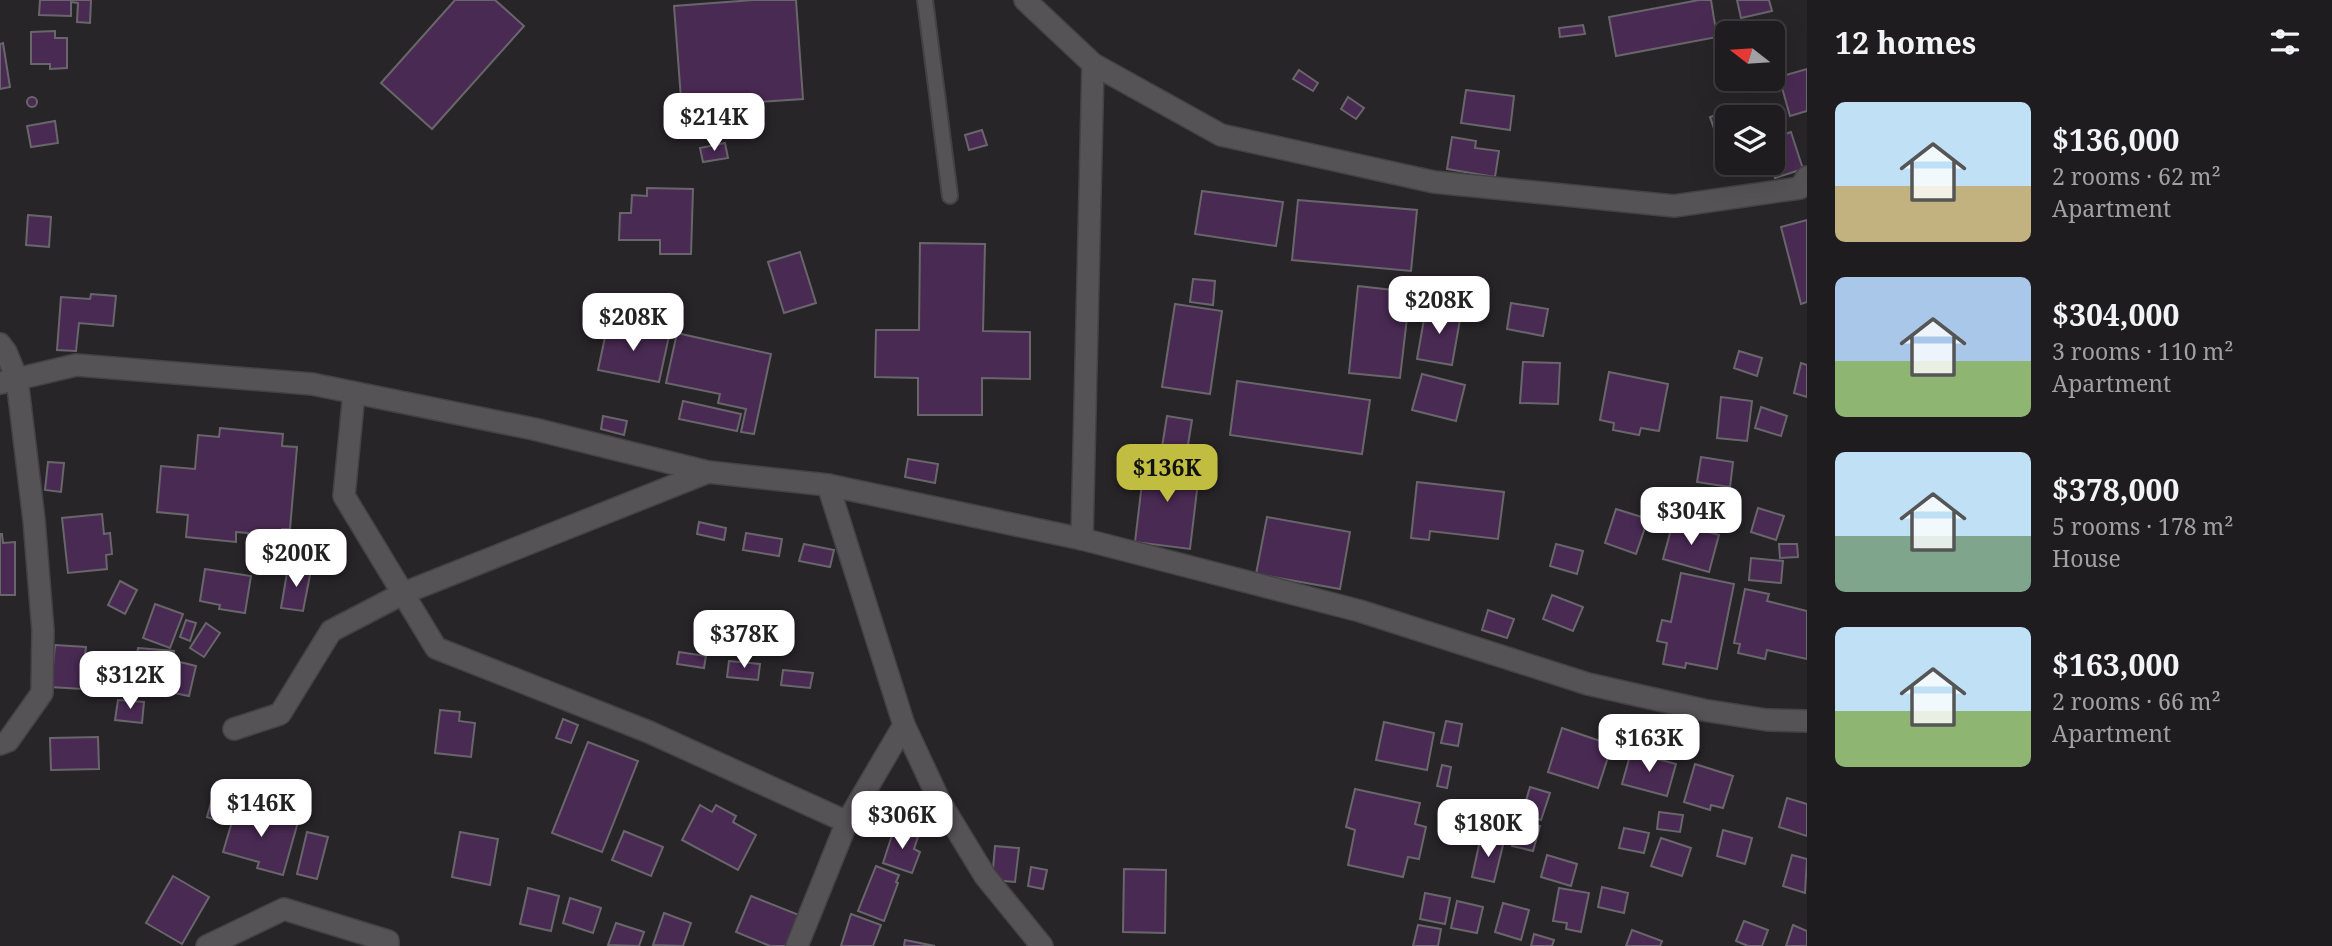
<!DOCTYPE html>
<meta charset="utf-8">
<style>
:root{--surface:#1e1c1f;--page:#262528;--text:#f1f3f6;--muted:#a1a1a4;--line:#3c3a3d;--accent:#c1bd40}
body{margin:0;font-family:"Noto Serif",serif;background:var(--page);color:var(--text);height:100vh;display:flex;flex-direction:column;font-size:26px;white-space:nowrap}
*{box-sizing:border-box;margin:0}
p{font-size:23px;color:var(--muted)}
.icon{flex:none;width:38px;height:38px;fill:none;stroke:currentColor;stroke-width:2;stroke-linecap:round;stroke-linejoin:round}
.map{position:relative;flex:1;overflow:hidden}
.panel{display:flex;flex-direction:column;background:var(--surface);width:525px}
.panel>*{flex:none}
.needle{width:46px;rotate:287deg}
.tools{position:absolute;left:1715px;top:21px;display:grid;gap:14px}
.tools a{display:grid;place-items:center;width:70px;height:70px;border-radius:10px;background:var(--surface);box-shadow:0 7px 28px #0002,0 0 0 2px var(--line);font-size:35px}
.price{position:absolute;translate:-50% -60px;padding:0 16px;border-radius:14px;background:#fff;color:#222;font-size:23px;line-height:46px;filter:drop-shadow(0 2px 4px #0008)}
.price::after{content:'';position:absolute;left:50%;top:42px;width:21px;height:16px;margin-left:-10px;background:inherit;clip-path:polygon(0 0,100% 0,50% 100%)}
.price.current{background:var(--accent);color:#111}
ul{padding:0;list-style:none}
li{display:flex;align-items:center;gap:21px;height:175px;padding:0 28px}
li span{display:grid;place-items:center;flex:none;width:196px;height:140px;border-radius:10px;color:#555}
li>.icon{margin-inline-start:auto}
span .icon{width:84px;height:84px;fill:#fffc;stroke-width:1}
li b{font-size:30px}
h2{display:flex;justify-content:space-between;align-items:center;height:84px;padding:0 28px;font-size:30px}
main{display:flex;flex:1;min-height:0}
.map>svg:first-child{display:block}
.building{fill:#492a53;stroke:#69666b;stroke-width:2}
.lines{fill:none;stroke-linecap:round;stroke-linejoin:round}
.lane-casing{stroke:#444244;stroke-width:18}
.street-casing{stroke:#444244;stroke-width:24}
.lane{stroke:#565357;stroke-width:14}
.street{stroke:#565357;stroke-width:21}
</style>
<main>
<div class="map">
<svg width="1807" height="946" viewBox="0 0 1807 946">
<rect width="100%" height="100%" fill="#282529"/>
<!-- building -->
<g class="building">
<polygon points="40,0 91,0 90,23 77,22 78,3 71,2 71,16 39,15"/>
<polygon points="455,0 495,0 524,26 432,129 381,83"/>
<polygon points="753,0 796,0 803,99 731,104 732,121 683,125 674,6"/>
<polygon points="1699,0 1711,0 1717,37 1616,56 1609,17"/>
<polygon points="1737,0 1769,0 1772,11 1741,18"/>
<polygon points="1583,25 1585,34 1560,37 1559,28"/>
<polygon points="55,31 55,38 67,38 67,68 50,69 50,64 31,64 31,32"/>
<polygon points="3,43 10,87 0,89 0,44"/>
<polygon points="1807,69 1807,111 1790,116 1779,77"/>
<polygon points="1299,70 1318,83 1313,91 1293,79"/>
<polygon points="1466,90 1514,96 1510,130 1461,123"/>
<circle cx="32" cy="102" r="5"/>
<polygon points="1348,97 1364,108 1356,119 1341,109"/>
<polygon points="1732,109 1735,117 1727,117 1727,130 1716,134 1710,117"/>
<polygon points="55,121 58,143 31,147 27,126"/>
<polygon points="982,130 987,145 969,150 965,135"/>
<polygon points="1791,132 1803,169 1775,178 1770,163 1773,163 1773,138"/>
<polygon points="1452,137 1476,141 1475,148 1499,151 1495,177 1447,169"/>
<polygon points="1727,140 1727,163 1730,163 1727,164 1721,142"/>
<polygon points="725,143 728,158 703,162 700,148"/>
<polygon points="647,188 693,189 691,254 660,254 660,240 619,240 620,213 631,213 632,195 647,196"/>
<polygon points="1202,191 1283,202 1276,246 1195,234"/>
<polygon points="1298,200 1417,210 1411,271 1292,260"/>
<polygon points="28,215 51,217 49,247 26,245"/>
<polygon points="1807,220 1807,302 1801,304 1781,227"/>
<polygon points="920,243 985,244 983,331 1030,332 1030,379 982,378 982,415 918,415 918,378 875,377 876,330 919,330"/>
<polygon points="800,252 816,303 784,313 768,262"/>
<polygon points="1193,279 1215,281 1213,305 1190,302"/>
<polygon points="1358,286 1410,292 1400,378 1349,373"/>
<polygon points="91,294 116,296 113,326 79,323 76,351 57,350 61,297 90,299"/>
<polygon points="1511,303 1548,309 1543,336 1507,329"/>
<polygon points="1175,304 1222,311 1210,394 1162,387"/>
<polygon points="1426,308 1461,314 1452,365 1417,359"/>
<polygon points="608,323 669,336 659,382 598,370"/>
<polygon points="677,333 771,354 754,434 741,432 746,409 718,403 720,394 666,383"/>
<polygon points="1739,351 1762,358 1757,376 1734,368"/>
<polygon points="1523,362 1560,363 1558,404 1520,403"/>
<polygon points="1801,363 1807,365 1807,397 1794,393"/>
<polygon points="1609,372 1668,384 1659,431 1641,428 1639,435 1613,430 1614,423 1600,420"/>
<polygon points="1422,374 1465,385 1456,421 1412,410"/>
<polygon points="1237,381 1370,400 1362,454 1230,435"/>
<polygon points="1721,397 1752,401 1747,441 1717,438"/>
<polygon points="683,401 741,414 737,431 679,419"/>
<polygon points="1761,407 1787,416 1781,436 1755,428"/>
<polygon points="603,416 627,421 624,435 601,429"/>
<polygon points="1167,416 1192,420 1187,451 1162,447"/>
<polygon points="220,428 283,434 282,446 297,447 290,529 282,529 282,534 273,533 272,541 248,539 248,533 236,532 236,542 186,537 188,515 157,512 161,466 195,469 198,435 219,437"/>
<polygon points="1701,457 1733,462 1730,487 1697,482"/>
<polygon points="1145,458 1200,465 1190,549 1135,542"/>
<polygon points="908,459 938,464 935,483 905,477"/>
<polygon points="48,462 64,463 61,492 45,490"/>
<polygon points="1417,482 1504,492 1498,539 1430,531 1429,540 1411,538"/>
<polygon points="1709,493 1739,498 1734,528 1704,523"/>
<polygon points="1758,508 1784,516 1776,540 1751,532"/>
<polygon points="1616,509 1648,519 1636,554 1605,543"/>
<polygon points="102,514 104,534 110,533 112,554 106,555 107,569 68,573 62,518"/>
<polygon points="1267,517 1350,532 1340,589 1256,574"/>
<polygon points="699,522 726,528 724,540 697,534"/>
<polygon points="1673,522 1719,535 1709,572 1663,559"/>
<polygon points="746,533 782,539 779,556 743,550"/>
<polygon points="0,534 2,534 3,543 15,542 15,595 0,595"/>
<polygon points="804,544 834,550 830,567 799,561"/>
<polygon points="1556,544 1583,551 1577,574 1550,566"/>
<polygon points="1779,544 1797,544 1798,557 1780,558"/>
<polygon points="1751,558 1783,561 1781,583 1749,580"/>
<polygon points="288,567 311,570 303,611 281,608"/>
<polygon points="205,569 251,576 245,613 219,609 220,605 200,601"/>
<polygon points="1681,573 1734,584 1717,669 1686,663 1685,668 1663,664 1667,643 1657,641 1662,620 1671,622"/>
<polygon points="120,581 137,590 125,614 108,605"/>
<polygon points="1745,589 1769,594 1767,601 1807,611 1807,659 1767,650 1765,659 1738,653 1740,644 1734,643"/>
<polygon points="1552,595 1583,607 1573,631 1543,619"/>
<polygon points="155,604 183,614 170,648 143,638"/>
<polygon points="1488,610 1514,619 1507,638 1482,630"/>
<polygon points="186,620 196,623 190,641 180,637"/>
<polygon points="206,623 220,633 204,657 190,648"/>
<polygon points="55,645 86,647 82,689 51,687"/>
<polygon points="138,648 174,651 169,692 150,690 151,686 134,684"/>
<polygon points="679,652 706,656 704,668 677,664"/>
<polygon points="729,661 760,664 758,680 727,677"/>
<polygon points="180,662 196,666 189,696 174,693"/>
<polygon points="783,670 813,673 810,688 781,685"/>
<polygon points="118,700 144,702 142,723 115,720"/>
<polygon points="440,710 460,712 459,721 475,723 471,757 435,753"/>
<polygon points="563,719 578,725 571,743 556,738"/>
<polygon points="1446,721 1462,724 1458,746 1441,743"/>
<polygon points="1384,722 1434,733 1427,770 1376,760"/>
<polygon points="1562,728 1612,745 1598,788 1548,772"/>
<polygon points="1673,729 1687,731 1684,749 1670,746"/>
<polygon points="98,737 99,769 51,770 50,738"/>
<polygon points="588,742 638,761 602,852 552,833"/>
<polygon points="1631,752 1676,764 1667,796 1622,784"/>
<polygon points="1695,764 1733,776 1723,808 1711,805 1710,810 1684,802"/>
<polygon points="1442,765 1451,767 1447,788 1437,786"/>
<polygon points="1530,787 1550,793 1541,820 1522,814"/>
<polygon points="1355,789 1420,803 1415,824 1426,827 1419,859 1408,857 1403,877 1348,865 1355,830 1346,827"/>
<polygon points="214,792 231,798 224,823 207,817"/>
<polygon points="1787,798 1807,804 1807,836 1779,827"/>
<polygon points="237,805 298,822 283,875 257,868 259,862 223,852"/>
<polygon points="700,805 712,812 716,805 736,816 733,822 756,835 738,870 682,840"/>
<polygon points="1659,812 1683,815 1680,832 1657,829"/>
<polygon points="1518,821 1540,826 1533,851 1512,846"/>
<polygon points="1624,828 1649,833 1644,853 1619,848"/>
<polygon points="894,829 918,837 914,849 920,852 912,873 883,863"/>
<polygon points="1723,830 1752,838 1745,864 1717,856"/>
<polygon points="624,831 663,847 651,876 612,860"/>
<polygon points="307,832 328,837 317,879 297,874"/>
<polygon points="460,832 498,839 490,885 452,877"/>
<polygon points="1481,836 1504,841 1494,882 1472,877"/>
<polygon points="1661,838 1691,848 1682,876 1651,866"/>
<polygon points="995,846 1019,848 1015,882 992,880"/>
<polygon points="1547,855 1577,864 1571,886 1541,877"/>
<polygon points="1792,855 1807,859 1805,893 1783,886"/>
<polygon points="876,866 899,875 896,882 898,883 884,921 858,911"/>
<polygon points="1031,867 1047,870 1043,889 1028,886"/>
<polygon points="1124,869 1166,870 1165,933 1123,932"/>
<polygon points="173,876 209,897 182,944 146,923"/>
<polygon points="1602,887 1628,893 1624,913 1598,907"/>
<polygon points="528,888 559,896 551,931 520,924"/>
<polygon points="1559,888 1589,893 1581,932 1566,929 1567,923 1553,921"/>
<polygon points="1425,893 1450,898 1445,924 1420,919"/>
<polygon points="751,896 799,915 787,946 770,946 736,932"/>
<polygon points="570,898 601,908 593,933 563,923"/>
<polygon points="1457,901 1483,907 1477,933 1451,928"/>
<polygon points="1503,903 1529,910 1521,940 1495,932"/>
<polygon points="664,913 691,923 683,946 653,945"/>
<polygon points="851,914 881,925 873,946 841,946"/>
<polygon points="1744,921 1768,930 1762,946 1748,946 1736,941"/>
<polygon points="616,923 644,932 639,946 608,945"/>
<polygon points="1418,925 1441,929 1438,946 1413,946"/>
<polygon points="1793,925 1807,931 1807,946 1786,946"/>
<polygon points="1632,930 1662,941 1660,946 1626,946"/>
<polygon points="1534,934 1554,940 1552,946 1531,946"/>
<polygon points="905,940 935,946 904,946"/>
</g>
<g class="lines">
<!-- lane casing -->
<g class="lane-casing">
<polyline id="lane" points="925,0 950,196"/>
</g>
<!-- street casing -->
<g class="street-casing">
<g id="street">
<polyline points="1025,0 1093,64 1221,135 1434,182 1674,206 1800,188 1807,177"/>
<polyline points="0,344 6,352 17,379 76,365 312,384 534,429 708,472 828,485 1082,539 1360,611 1588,684 1703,710 1767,720 1807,721"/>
<polyline points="0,383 17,379 34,520 43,631 42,693 8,741 0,744"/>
<polyline points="354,393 344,496 436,648 649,732 847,822"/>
<polyline points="828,485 904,725 940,802 985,876 1042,946"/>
<polyline points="1082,539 1093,64"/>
<polyline points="234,729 280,714 331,631 404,593 708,472"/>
<polyline points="207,946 284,909 388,941 388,946"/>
<polyline points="797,946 847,822 904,725"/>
</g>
</g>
<!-- lane -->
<use href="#lane" class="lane"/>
<!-- street -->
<use href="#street" class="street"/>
</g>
</svg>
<div class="tools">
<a><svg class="needle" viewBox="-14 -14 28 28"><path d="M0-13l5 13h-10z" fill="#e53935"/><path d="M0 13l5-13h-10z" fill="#a1a1a4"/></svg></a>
<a><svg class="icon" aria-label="layers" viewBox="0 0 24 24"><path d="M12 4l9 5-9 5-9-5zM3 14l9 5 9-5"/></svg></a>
</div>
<b class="price" style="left:714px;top:153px">$214K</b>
<b class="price" style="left:1439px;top:336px">$208K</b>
<b class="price" style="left:633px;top:353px">$208K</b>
<b class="price current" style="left:1167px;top:504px">$136K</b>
<b class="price" style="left:1691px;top:547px">$304K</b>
<b class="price" style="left:296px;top:589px">$200K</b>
<b class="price" style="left:744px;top:670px">$378K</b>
<b class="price" style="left:130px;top:711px">$312K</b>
<b class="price" style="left:1649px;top:774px">$163K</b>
<b class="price" style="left:261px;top:839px">$146K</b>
<b class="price" style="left:902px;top:851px">$306K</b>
<b class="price" style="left:1488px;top:859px">$180K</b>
</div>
<section class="panel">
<h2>12 homes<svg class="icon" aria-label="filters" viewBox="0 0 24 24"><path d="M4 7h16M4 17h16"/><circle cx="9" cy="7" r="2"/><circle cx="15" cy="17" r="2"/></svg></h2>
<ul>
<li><span style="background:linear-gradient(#bfe0f5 60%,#c2b280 0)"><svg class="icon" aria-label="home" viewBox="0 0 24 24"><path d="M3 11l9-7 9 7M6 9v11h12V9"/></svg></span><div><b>$136,000</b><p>2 rooms · 62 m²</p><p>Apartment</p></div></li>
<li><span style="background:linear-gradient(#a9c7e8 60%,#8fb573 0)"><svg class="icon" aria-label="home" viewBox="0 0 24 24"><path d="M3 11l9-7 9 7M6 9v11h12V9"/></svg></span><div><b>$304,000</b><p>3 rooms · 110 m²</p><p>Apartment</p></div></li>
<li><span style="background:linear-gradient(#bfe0f5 60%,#7fa58c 0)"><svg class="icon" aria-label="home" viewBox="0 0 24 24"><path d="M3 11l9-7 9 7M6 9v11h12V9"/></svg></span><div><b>$378,000</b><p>5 rooms · 178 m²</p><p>House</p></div></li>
<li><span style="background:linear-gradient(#bfe0f5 60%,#8fb573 0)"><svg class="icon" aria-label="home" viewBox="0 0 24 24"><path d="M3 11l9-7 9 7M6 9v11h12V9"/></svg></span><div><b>$163,000</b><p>2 rooms · 66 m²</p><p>Apartment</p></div></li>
</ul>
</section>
</main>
